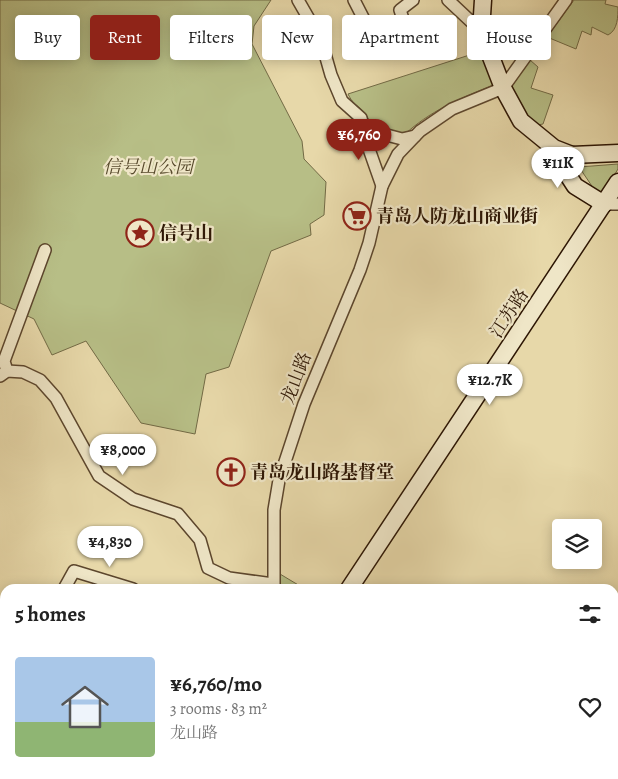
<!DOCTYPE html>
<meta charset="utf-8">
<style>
:root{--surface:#fff;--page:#f6f6f6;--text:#222;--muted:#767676;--accent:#8f2418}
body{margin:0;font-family:Alegreya,"Noto Serif SC",serif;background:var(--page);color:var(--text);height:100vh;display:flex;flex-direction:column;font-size:19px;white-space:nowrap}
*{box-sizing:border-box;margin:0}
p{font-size:16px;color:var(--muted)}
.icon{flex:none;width:28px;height:28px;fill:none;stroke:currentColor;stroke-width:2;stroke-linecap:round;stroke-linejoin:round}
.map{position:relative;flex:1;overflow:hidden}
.panel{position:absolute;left:0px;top:584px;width:619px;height:196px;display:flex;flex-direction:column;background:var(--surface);border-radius:15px 15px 0 0;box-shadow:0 2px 12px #0003}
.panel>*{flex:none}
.top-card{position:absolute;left:15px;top:15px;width:589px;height:45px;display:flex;gap:10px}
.fabs{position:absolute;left:552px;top:519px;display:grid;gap:10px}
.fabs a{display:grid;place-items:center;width:50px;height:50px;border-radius:5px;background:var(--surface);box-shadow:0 2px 12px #0003;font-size:25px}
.price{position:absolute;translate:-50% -42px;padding:0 11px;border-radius:18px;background:#fff;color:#222;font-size:16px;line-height:32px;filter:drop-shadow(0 1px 2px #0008)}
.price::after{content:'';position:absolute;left:50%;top:30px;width:15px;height:11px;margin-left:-8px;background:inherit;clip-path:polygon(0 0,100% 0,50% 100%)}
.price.active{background:var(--accent);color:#fff}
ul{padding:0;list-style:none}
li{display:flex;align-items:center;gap:15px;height:125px;padding:0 15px}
li span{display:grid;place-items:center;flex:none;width:140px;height:100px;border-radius:5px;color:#555}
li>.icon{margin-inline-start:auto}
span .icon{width:60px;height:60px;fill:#fffc;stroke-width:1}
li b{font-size:21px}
h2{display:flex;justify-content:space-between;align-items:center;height:60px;padding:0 15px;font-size:21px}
.pill{padding:0 18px;border-radius:5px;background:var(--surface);box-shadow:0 2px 12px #0003;font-size:18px;line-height:45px}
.pill.active{background:var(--accent);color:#fff}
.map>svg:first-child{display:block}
.green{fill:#b7be86;stroke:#726a45}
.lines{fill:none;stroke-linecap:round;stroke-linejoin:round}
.minor-casing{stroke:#5c462d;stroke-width:14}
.tertiary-casing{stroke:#5c462d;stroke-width:16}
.secondary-casing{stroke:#2d1604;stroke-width:19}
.minor{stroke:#efe6c7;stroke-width:11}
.tertiary{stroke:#efe6c7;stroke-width:14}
.secondary{stroke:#efe6c7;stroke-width:16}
.labels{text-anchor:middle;stroke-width:4.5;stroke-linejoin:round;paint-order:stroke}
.park-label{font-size:18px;font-style:italic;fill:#56482b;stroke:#efe6c7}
.poi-label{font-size:18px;font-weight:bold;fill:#2d1604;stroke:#efe6c7;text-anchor:start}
.street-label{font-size:18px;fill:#2d1604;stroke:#efe6c7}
</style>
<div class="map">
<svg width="618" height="779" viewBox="0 0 618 779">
<rect width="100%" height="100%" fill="#e7d8a9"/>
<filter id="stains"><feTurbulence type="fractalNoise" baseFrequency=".004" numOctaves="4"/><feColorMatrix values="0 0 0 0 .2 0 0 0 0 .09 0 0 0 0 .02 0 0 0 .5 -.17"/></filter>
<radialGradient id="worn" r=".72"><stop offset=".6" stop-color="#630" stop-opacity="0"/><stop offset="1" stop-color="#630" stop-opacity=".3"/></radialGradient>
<!-- green -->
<g class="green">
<polygon points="0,0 271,0 254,26 252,44 302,141 304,159 326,182 324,215 310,224 311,235 271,251 229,367 206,374 195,434 141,423 86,341 52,355 34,319 0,303"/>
<path d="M574,0H606L605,4L618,7C618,16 618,30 608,35L592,27L591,35L582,31L576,49L547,37Z"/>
<path d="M482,51L494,85C461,98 429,111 403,136L371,128C366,105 356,111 348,94Z"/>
<polygon points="530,60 538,67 531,88 553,95 543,124 533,126 510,89"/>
<polygon points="618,164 618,169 600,198 579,167"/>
<polygon points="280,574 305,589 280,589"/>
<polygon points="614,725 618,726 618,779 374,779 374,775 614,775"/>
</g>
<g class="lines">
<!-- minor casing -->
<g class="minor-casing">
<g id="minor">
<polyline points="298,0 321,40 331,75 342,101 361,118 369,149 382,186"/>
<polyline points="354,0 374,39 405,25 400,10 413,0"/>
<polyline points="448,0 481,31"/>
<polyline points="364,129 402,139 415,136"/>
<polyline points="604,204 618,204"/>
<polyline points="7,371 4,361 45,250"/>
<polyline points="0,376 7,371 23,372 40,380 56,398 99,476 133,499 178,514 200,540 208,568 229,578 273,584"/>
<polyline points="64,589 74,571 133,589"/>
<polyline points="274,589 274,510 279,480 304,404 360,270 369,243 382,186 398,154 420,131 452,109 503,88 566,0"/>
<polyline points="614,676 618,677"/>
<polyline points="0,704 5,695"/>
<polyline points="374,775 374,779"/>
<polyline points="601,775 603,779"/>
<polyline points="210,779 212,775"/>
</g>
</g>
<!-- tertiary casing -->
<g class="tertiary-casing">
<polyline id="tertiary" points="301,775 301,779"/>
</g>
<!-- secondary casing -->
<g class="secondary-casing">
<g id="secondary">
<polyline points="483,0 481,31 503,88 521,121 554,148 572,155 618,153"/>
<polyline points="572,155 564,169 575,186 604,204"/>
<polyline points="349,589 618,182"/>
<polyline points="127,779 136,775"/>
</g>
</g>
<!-- minor -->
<use href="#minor" class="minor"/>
<!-- tertiary -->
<use href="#tertiary" class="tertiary"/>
<!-- secondary -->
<use href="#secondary" class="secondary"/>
</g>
<!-- icons -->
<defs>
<g id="supermarket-ring" transform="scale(1.4375)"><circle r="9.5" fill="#efe6c7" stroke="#8f2418" stroke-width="1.5"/><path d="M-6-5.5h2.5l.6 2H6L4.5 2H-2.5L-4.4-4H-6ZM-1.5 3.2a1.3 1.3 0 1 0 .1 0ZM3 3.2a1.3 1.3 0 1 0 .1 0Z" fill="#8f2418"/></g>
<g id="sight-ring" transform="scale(1.4375)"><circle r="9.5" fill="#efe6c7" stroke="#8f2418" stroke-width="1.5"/><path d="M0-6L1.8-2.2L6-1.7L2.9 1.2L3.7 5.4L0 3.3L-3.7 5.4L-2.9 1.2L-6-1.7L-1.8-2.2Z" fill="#8f2418"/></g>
<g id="church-ring" transform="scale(1.4375)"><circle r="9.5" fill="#efe6c7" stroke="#8f2418" stroke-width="1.5"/><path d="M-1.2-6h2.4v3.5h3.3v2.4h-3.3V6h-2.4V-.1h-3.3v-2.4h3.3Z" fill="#8f2418"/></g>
</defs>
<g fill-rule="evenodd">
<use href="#supermarket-ring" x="357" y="216"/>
<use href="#sight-ring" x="140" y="233"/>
<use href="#church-ring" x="231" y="472"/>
</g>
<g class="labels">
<!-- park labels -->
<g class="park-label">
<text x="148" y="173">信号山公园</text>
</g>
<!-- poi labels -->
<g class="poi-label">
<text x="376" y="222">青岛人防龙山商业街</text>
<text x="159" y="239">信号山</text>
<text x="250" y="478">青岛龙山路基督堂</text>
</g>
<!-- street labels -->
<g class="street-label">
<text transform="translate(509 313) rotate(-57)" y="6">江苏路</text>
<text transform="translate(296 378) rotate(-69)" y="6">龙山路</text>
</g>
</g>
<rect width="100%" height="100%" filter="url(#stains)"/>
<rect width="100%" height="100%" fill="url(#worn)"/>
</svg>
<div class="fabs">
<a><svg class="icon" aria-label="layers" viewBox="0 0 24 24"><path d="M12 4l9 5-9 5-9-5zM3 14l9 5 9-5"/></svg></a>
</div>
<b class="price active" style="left:359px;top:161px">¥6,760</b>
<b class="price" style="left:558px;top:189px">¥11K</b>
<b class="price" style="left:490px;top:406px">¥12.7K</b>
<b class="price" style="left:123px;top:476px">¥8,000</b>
<b class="price" style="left:110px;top:568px">¥4,830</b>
<div class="top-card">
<a class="pill">Buy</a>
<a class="pill active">Rent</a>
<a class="pill">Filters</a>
<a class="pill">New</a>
<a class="pill">Apartment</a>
<a class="pill">House</a>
</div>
<section class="panel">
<h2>5 homes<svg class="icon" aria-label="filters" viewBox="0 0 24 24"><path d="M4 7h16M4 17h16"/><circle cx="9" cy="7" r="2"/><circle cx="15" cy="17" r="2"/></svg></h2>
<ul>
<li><span style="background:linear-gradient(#a9c7e8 65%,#8fb573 0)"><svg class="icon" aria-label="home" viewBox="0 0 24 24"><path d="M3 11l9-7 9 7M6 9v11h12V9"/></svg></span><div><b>¥6,760/mo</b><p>3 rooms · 83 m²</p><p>龙山路</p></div><svg class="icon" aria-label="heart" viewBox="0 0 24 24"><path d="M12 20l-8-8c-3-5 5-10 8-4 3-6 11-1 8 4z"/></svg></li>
</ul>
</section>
</div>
